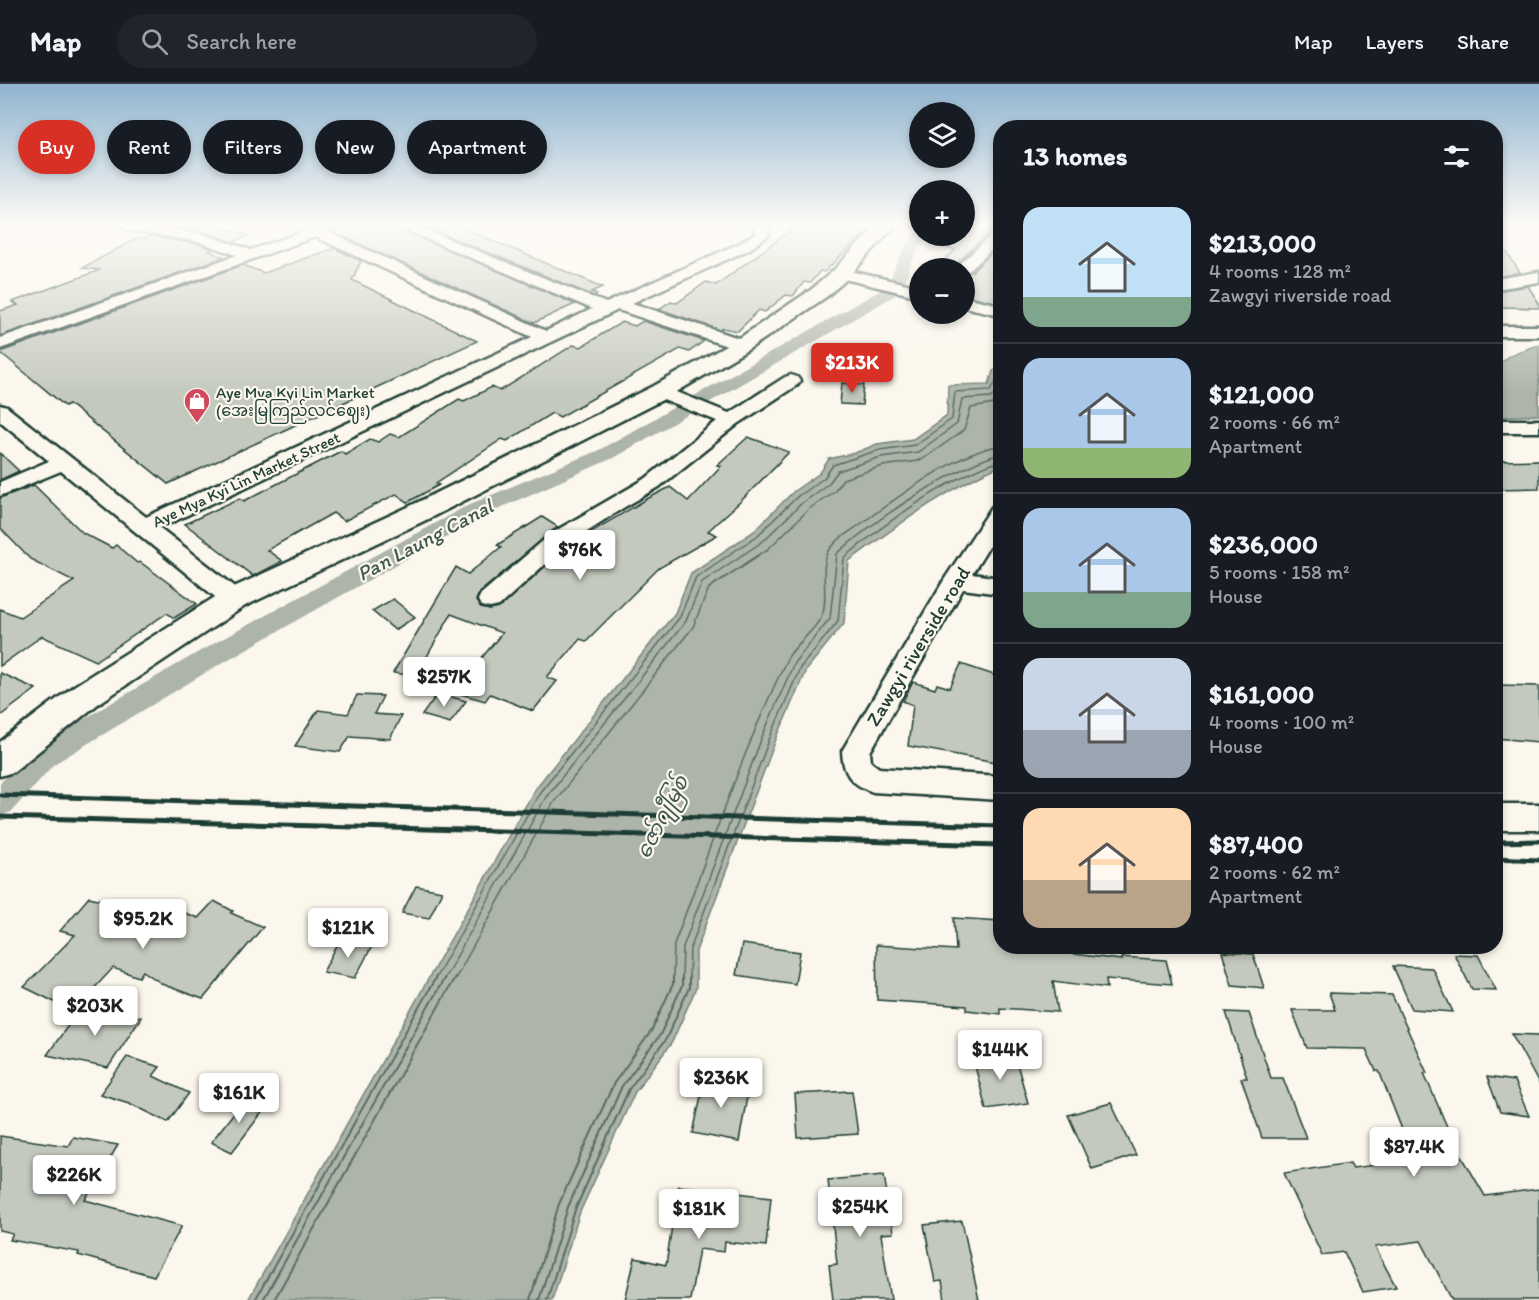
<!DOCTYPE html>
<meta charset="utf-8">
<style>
:root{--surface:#171b24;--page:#20242c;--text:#f1f3f6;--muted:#9ea1a6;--line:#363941;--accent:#d93025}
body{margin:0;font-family:Itim,"Noto Sans Myanmar",sans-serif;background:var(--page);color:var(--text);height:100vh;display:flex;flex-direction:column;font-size:22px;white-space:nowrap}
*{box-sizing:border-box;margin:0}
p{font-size:20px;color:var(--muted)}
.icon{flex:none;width:33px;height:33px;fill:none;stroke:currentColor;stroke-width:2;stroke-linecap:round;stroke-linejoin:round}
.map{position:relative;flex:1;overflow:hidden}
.drawer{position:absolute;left:993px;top:36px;width:510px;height:834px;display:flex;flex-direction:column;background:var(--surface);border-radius:24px;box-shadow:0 3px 9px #0003}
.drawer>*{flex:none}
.guide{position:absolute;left:18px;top:36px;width:570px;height:54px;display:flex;gap:12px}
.buttons{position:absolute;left:909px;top:18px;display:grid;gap:12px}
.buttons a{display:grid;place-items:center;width:66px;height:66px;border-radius:50%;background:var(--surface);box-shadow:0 3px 9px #0003;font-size:30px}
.price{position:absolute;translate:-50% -51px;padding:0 14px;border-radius:6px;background:#fff;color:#222;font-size:20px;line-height:39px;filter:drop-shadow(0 2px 3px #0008)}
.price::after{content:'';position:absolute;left:50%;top:36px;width:18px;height:14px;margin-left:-9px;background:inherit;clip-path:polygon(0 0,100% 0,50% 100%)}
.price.current{background:var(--accent);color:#fff}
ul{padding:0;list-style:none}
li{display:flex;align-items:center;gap:18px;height:150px;padding:0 30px}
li+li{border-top:2px solid var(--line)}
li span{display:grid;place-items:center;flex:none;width:168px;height:120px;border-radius:18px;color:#555}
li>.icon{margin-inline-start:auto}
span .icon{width:72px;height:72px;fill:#fffc;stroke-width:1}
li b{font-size:26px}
h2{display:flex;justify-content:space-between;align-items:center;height:72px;padding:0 30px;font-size:26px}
.chip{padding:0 21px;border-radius:27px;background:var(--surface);box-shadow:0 3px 9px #0003;font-size:21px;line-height:54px}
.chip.current{background:var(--accent);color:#fff}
header{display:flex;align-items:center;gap:36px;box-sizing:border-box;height:84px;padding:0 30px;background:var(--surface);border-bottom:2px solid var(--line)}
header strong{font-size:28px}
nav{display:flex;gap:33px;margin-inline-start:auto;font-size:21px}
.search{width:420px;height:54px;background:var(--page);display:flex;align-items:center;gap:15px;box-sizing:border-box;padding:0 21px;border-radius:33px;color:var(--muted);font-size:22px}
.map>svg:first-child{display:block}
.water{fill:#adb4aa;stroke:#74847b;stroke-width:1.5}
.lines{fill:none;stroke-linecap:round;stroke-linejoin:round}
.shore-far1{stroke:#586d63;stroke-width:1.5}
.shore{stroke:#586d63;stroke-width:2}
.canal{fill:#adb4aa;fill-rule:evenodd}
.building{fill:#c4c9be;stroke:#1f3d34;stroke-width:1.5}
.minor-casing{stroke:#1f3d34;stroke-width:5}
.tertiary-casing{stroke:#1f3d34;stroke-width:5}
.minor{fill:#fbf7ec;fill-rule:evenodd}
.tertiary{fill:#fbf7ec;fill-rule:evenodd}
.rail{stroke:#1f3d34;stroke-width:5}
.labels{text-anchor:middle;stroke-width:4.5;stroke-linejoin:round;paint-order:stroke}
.far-poi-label{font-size:16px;fill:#1f3d34;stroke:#fbf7ec;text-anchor:start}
.far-street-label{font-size:16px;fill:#1f3d34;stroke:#fbf7ec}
.street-label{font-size:20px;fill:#1f3d34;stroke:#fbf7ec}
.water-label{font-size:21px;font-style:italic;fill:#425b52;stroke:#fbf7ec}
</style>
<header>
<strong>Map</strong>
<div class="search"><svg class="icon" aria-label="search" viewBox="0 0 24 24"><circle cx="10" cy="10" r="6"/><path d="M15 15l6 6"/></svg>Search here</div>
<nav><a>Map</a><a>Layers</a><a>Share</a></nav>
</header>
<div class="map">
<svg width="1539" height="1216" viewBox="0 0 1539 1216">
<rect width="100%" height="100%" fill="#fbf7ec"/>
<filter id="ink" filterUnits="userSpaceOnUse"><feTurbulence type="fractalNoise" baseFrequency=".0167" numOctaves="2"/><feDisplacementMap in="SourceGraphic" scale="12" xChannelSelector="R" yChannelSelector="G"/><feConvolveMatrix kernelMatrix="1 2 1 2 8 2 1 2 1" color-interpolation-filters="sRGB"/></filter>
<g filter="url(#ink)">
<!-- water -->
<g class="water">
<polygon points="1539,260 1539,331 1496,333 1496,282 1510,271"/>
<path d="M1000,284V382C946,405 897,442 849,477L844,539L806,586L775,658L696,867V904L672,958L635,1008L580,1128L552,1216H248L535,705L675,529L691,489L753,448L794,407L820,389L829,375L855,369L877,360L913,355L947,331L948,301L989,300L993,287Z"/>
</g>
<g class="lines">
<!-- shore-far1 -->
<g class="shore-far1">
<polyline points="435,895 540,708 680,533 696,493 757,452 798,412 824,394 833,381 879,366 915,361 952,335 955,308 991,306 1000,290"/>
<polyline points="444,895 546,713 686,537 702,498 762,458 803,418 829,399 838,387 881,373 918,368 957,340 962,315 991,313 1000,307"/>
<polyline points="455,895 554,718 693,543 709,504 768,465 809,425 835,406 843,395 883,382 917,377 926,373 964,346 971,324 1000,319"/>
<path d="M673,895L674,860C710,766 742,668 786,577C793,561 816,547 822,531C830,511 817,482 831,464C839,452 855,445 866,436C907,407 951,372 1000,361"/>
<path d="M682,895L683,863L762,653L794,579L830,534L837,470C874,436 952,384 1000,370"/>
<path d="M689,895L690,865L769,656L800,584L838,537L844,474C885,439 949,393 1000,377"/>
</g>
<!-- shore -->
<g class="shore">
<polyline points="255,1216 436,893"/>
<polyline points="263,1216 445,893"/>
<polyline points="274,1216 455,893"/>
<polyline points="530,1216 559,1120 614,999 652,946 673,900 673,893"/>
<polyline points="539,1216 568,1123 622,1002 660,951 682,902 682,893"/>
<polyline points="547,1216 575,1126 629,1005 666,955 689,904 689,893"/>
</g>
<!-- canal -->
<polygon class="canal" points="920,148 920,152 927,152 917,167 899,209 613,374 486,430 220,580 54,680 11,728 0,732 0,699 34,664 202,566 470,420 599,366 886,203 903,167 915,149"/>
</g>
<!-- building -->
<g class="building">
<polygon points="171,142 220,142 248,152 233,158 203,148"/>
<polygon points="342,142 394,142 575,220 534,239 333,148"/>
<polygon points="423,142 458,142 603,203 592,208 597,210 594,212"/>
<polygon points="797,142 873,142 824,188 820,187 810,199 804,198 793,212 786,211 765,228 759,226 738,247 723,244 720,246 659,225 671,217 677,219 706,198 716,201"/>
<polygon points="964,142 1000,142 1000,145 993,146 958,178 956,184 939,182 955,166 943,164 954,152 964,152"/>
<polygon points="1496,151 1520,189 1496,193"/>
<polygon points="151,152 198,160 213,165 209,167 224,173 0,252 0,227 18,221 12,218 100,186 82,184 138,154 145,155"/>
<polygon points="1000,161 1000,219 964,211 964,190 972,188"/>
<polygon points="334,164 361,177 352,196 477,257 168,400 69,320 65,322 0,268 243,181 264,189"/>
<polygon points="1528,202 1539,219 1539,224 1496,223 1496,207"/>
<polygon points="643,237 704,257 689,268 680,265 560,333 552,329 507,357 502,355 436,399 439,401 408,418 396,410 344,437 333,429 267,466 282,477 253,492 185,440 240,414 244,417 341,367 345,370 370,355 378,358 390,350 399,353 459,315 464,317 492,303 500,307 573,261 581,263 622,238 635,242"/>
<polygon points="842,299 864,301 862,321 840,320"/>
<polygon points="748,353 789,368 740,418 708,447 717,451 659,484 586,557 580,555 547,593 557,597 533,627 490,610 485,617 454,608 502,549 451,530 416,592 393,589 456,483 468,490 501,463 497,461 542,433 558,443 479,509 476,517 481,524 490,526 499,524 569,461 647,415 670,403 688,417 721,382 717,381"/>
<polygon points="0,369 19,387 0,396"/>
<polygon points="1539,376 1539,404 1496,405 1496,377"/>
<polygon points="34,401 83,449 112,464 116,461 137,479 140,478 197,520 174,534 167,529 96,577 42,552 0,582 0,525 20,533 74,497 30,475 0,444 0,414"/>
<polygon points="393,515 415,533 395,546 372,527"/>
<polygon points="961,580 1000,593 996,678 908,662 913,621 903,617 913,598 935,605 937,600 950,604"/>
<polygon points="0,589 36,605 0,632"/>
<polygon points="1496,601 1539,602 1539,658 1496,654"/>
<polygon points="438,609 466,617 450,639 422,631"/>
<polygon points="357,611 383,612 374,630 401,632 390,655 350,652 340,668 295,662 318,626 348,630"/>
<polygon points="416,802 442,807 429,834 402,829"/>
<polygon points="89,813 124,821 160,838 171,824 198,834 214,817 233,827 231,829 263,843 203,915 164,901 143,887 139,893 113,884 73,927 24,903 75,851 60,847"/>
<polygon points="954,834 1000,837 1000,862 1041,862 1042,866 1122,876 1121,873 1166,876 1172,900 1106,895 1107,904 1053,897 1058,928 1000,924 1000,930 967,926 967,922 877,916 876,861 956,866"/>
<polygon points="340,856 372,862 355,894 323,888"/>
<polygon points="742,860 800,868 795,900 736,891"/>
<polygon points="1222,868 1253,870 1264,904 1232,901"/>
<polygon points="1454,870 1478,871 1496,906 1472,905"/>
<polygon points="1393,882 1432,884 1453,928 1412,925"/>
<polygon points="1329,909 1392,911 1427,989 1424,989 1454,1059 1485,1112 1539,1105 1539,1216 1452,1216 1421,1157 1375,1163 1396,1203 1363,1208 1344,1168 1322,1171 1284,1089 1350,1079 1353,1084 1414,1076 1379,987 1376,987 1366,965 1307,964 1292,926 1335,926"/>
<polygon points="82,922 141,933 108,984 47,971"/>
<polygon points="1226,928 1249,929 1271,994 1283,994 1306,1054 1262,1054 1241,994 1247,994"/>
<polygon points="1512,950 1539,951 1539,1000"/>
<polygon points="1014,969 1028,1019 986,1025 973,974"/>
<polygon points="127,973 160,983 153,992 189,1009 168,1038 129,1019 100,1010"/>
<polygon points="705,993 749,1001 739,1058 693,1049"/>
<polygon points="1487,993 1514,997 1529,1032 1500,1028"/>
<polygon points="852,1007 858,1050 798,1054 795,1010"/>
<polygon points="248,1011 267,1022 232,1068 211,1058"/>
<polygon points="1111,1019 1136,1071 1092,1085 1068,1031"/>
<polygon points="0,1052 68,1062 73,1053 118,1061 85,1116 182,1142 154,1192 78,1171 79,1168 10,1156 13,1150 0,1147"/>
<polygon points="884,1091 893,1149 881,1150 891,1216 833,1216 829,1181 837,1180 828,1096"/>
<polygon points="678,1102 771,1113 766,1162 725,1158 724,1168 699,1165 690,1216 625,1216 635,1174 666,1181"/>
<polygon points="962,1137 979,1216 945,1216 942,1197 935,1198 924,1141"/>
</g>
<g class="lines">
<!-- minor casing -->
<g class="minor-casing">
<g id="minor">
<polygon points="121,142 156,142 202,150 251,166 319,142 340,142 328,148 546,247 592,225 396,142 416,142 606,219 740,159 755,150 753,142 767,142 769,151 750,165 632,219 748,257 751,261 748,265 736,265 618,226 160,444 243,509 246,515 243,521 234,523 225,521 61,387 0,412 0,398 49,377 0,337 0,321 7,323 146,433 532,253 315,153 0,265 0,254 237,171 199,158 128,146"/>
<polygon points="1000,147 1000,158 970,186 965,188 964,184 958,184 960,180 995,148"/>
<polygon points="841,185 920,203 920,213 836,193 833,190"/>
<polygon points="1539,188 1539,198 1496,205 1496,195"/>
<polygon points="964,213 1000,221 1000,231 964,223"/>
<rect x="1496" y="242" width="43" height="10"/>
<polygon points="791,291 797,293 800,297 797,301 738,340 659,403 623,424 568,459 499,522 490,524 481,522 478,516 481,510 552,449 645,395 717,337 653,312 651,308 653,304 667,304 729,329 785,293"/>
<rect x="1496" y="336" width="43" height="12"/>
<path d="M1000,421V445L972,490L1000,494V510L963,505L870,668L871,678L879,684L1000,692V716L873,708C851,700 843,690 842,667L944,496L992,423Z"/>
<rect x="1496" y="720" width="43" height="26"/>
</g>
</g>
<!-- tertiary casing -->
<g class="tertiary-casing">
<polygon id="tertiary" points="876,142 894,142 848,194 826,213 749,265 668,313 426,436 245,522 98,620 13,688 0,692 0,658 74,602 223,508 406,424 652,303 735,257 812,205 834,186"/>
</g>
<!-- minor -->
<use href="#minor" class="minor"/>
<!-- tertiary -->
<use href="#tertiary" class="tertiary"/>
<!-- rail -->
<g class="rail">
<polyline points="0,711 1000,742"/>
<polyline points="0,733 1000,761"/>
<polyline points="1496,758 1539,757"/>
<polyline points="1496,774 1539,776"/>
</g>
</g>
</g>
<!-- sky -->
<linearGradient id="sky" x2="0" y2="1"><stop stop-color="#90b4cf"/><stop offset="0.45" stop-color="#fdfbf6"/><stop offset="1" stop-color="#fdfbf6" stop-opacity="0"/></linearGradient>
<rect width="1539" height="313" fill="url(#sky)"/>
<!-- icons -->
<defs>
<g id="shop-pin" transform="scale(1.35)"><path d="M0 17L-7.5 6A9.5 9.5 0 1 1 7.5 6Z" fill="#d1495b" stroke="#fbf7ec"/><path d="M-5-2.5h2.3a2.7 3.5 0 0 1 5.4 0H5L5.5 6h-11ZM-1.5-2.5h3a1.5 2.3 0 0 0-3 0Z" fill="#fff"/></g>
</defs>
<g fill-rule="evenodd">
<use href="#shop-pin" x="197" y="317"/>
</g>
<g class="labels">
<!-- far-poi labels -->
<g class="far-poi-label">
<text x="216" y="314">Aye Mya Kyi Lin Market<tspan x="216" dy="18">(အေးမြကြည်လင်ဈေး)</tspan></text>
</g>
<!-- far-street labels -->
<g class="far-street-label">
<text transform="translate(246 395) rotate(-25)" y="6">Aye Mya Kyi Lin Market Street</text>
</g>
<!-- street labels -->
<g class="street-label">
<text transform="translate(918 562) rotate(-59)" y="7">Zawgyi riverside road</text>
</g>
<!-- water labels -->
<g class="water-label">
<text transform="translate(425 456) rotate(-28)" y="7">Pan Laung Canal</text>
<text transform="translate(662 733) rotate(-63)" y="7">ဇော်ဂျီမြစ်</text>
</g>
</g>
</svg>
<div class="buttons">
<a><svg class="icon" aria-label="layers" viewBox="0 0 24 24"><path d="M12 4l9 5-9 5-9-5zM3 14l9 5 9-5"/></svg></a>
<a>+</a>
<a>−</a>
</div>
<b class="price current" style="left:852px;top:310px">$213K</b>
<b class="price" style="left:580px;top:497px">$76K</b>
<b class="price" style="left:444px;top:624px">$257K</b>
<b class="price" style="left:143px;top:866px">$95.2K</b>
<b class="price" style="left:348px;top:875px">$121K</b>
<b class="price" style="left:95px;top:953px">$203K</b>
<b class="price" style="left:1000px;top:997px">$144K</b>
<b class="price" style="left:721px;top:1025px">$236K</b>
<b class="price" style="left:239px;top:1040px">$161K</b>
<b class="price" style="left:1414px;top:1094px">$87.4K</b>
<b class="price" style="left:74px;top:1122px">$226K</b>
<b class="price" style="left:860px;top:1154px">$254K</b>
<b class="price" style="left:699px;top:1156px">$181K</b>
<div class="guide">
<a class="chip current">Buy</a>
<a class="chip">Rent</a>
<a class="chip">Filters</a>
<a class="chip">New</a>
<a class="chip">Apartment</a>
</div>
<section class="drawer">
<h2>13 homes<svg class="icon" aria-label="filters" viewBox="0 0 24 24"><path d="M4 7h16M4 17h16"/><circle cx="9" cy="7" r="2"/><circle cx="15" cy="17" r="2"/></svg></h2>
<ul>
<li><span style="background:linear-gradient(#bfe0f5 75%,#7fa58c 0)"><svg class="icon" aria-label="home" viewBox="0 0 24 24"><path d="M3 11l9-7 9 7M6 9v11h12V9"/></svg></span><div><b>$213,000</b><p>4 rooms · 128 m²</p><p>Zawgyi riverside road</p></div></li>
<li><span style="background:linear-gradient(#a9c7e8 75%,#8fb573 0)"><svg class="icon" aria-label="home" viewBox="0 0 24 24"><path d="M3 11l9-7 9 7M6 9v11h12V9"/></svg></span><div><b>$121,000</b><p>2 rooms · 66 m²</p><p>Apartment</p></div></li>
<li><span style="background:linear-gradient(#a9c7e8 70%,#7fa58c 0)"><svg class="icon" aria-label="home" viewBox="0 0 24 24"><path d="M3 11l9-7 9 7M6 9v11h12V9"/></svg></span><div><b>$236,000</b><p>5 rooms · 158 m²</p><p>House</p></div></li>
<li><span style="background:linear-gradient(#c9d6e8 60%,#9aa5b1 0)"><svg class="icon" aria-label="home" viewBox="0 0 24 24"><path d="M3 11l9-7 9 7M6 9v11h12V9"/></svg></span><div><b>$161,000</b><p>4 rooms · 100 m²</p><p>House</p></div></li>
<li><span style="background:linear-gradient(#ffd9b3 60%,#b9a48a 0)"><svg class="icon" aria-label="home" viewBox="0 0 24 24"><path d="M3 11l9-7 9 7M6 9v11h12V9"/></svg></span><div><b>$87,400</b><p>2 rooms · 62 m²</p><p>Apartment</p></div></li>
</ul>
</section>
</div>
